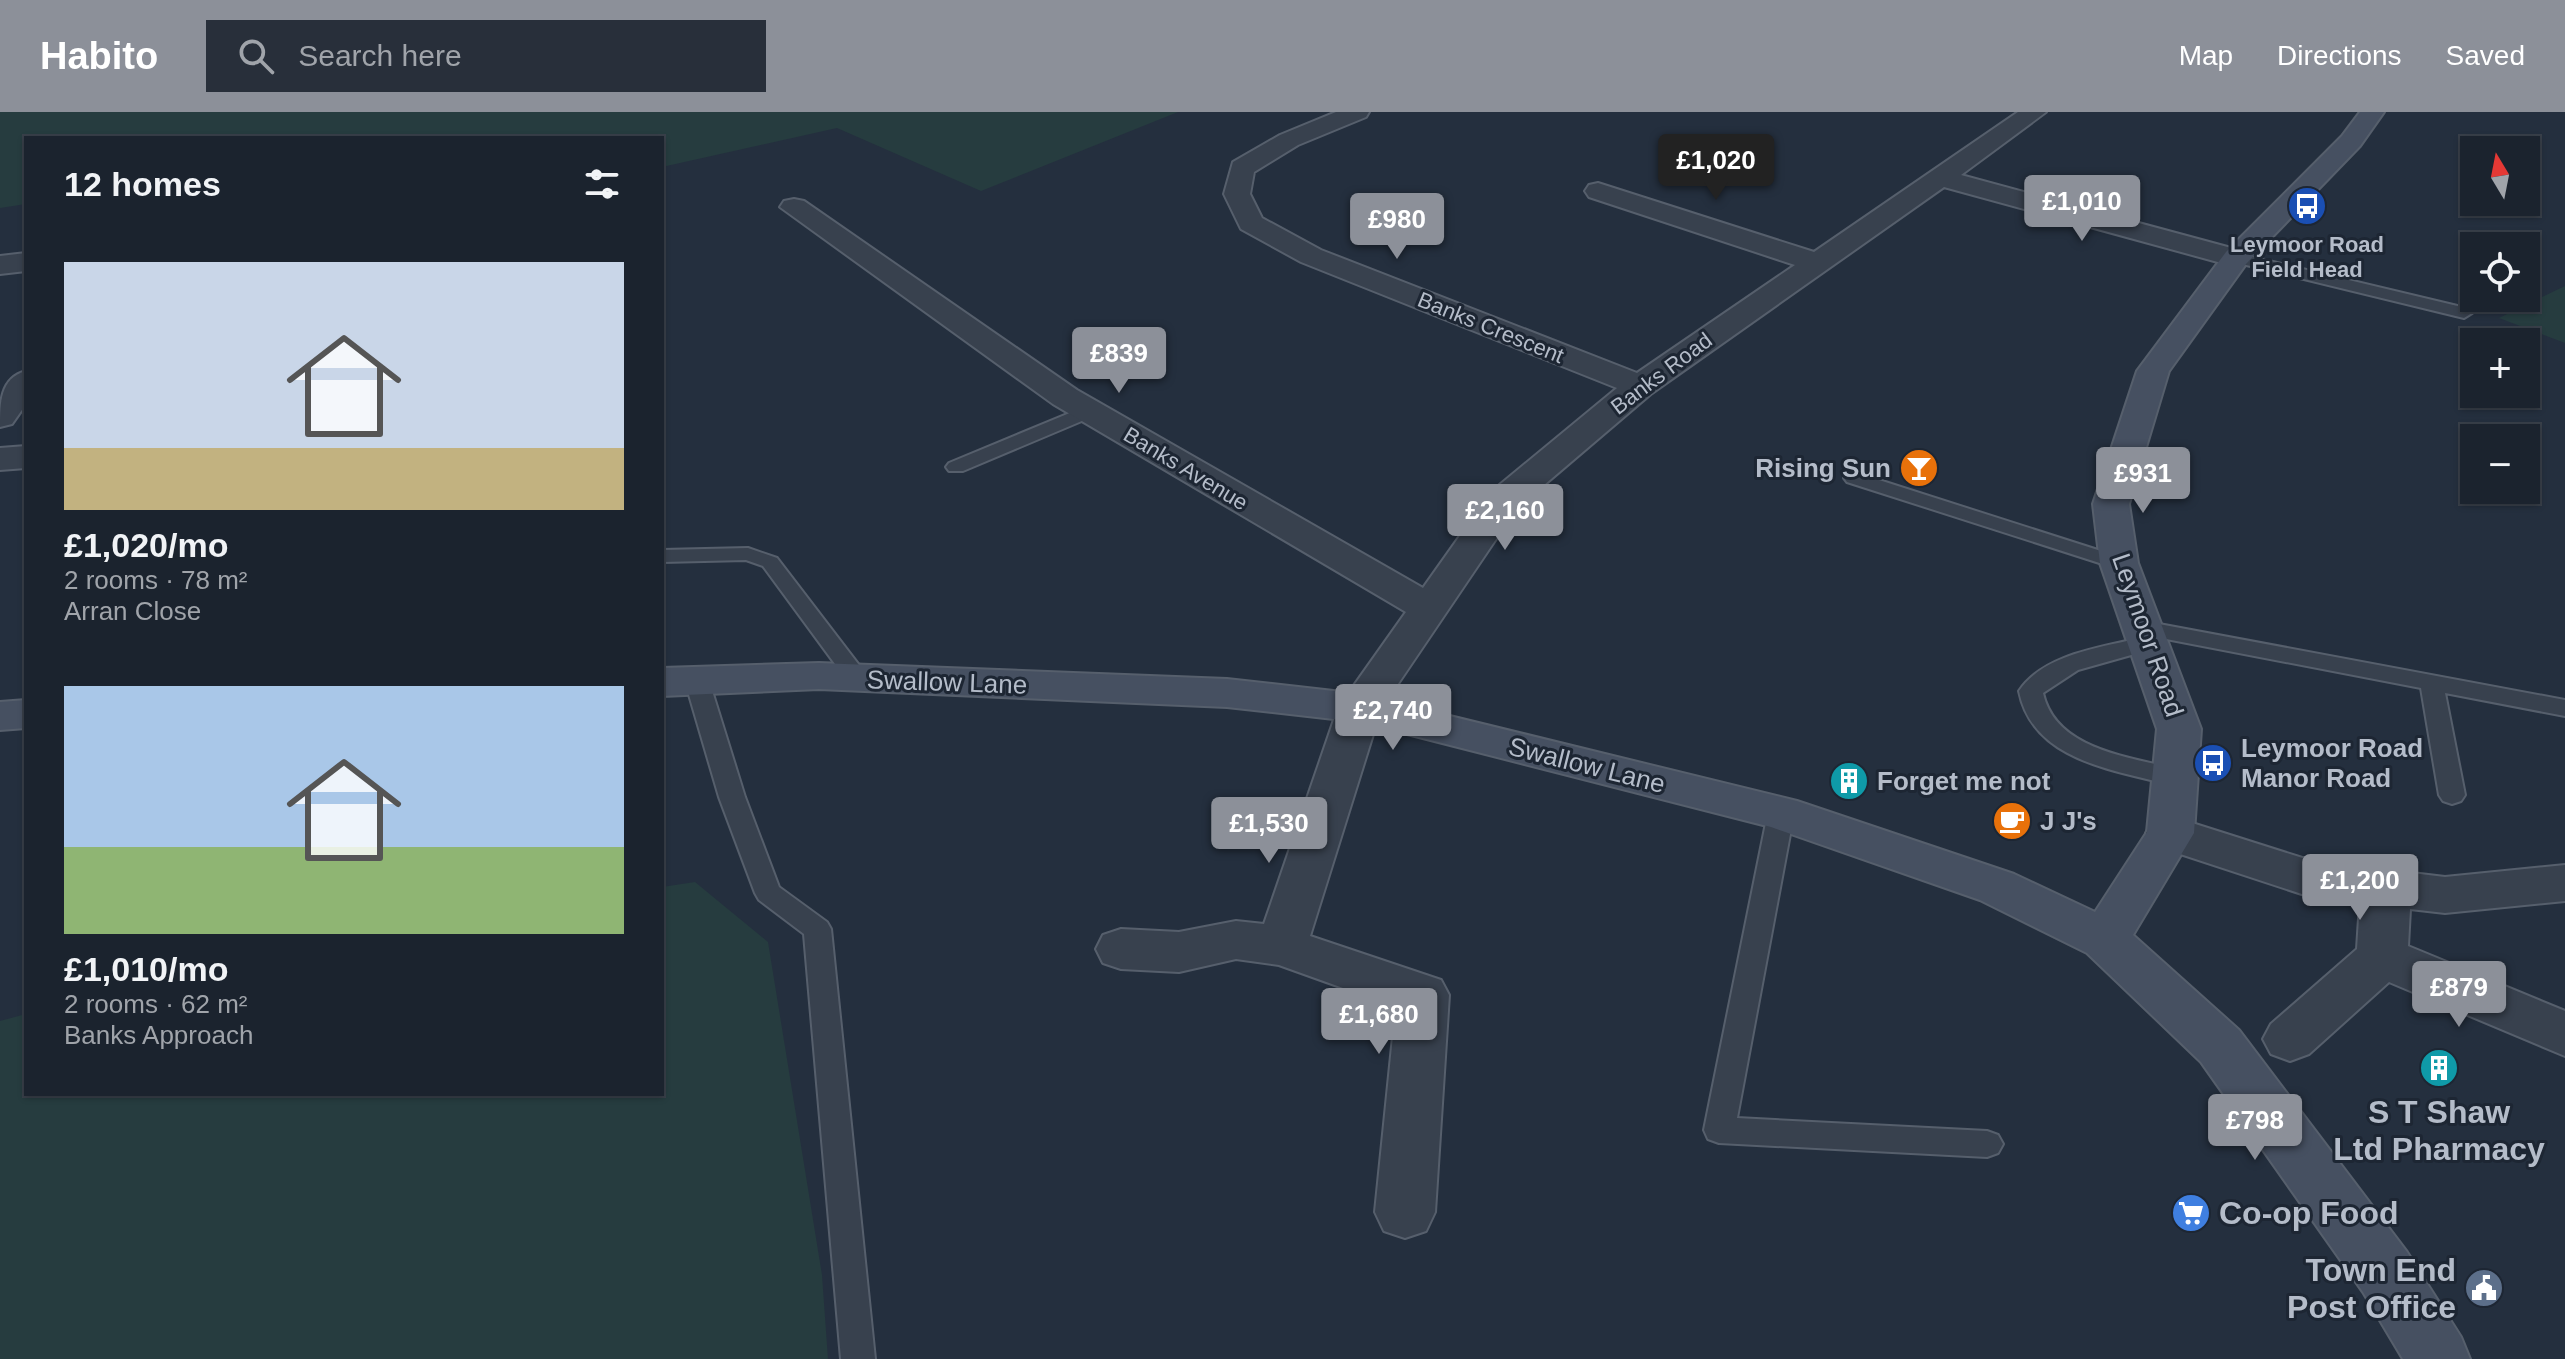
<!DOCTYPE html>
<meta charset="utf-8">
<style>
:root{--surface:#1b232e;--page:#282f3a;--text:#f1f3f6;--muted:#a0a4aa;--line:#39404a;--accent:#8c9099}
body{margin:0;font-family:Arial,sans-serif;background:var(--page);color:var(--text);height:100vh;display:flex;flex-direction:column;font-size:30px;white-space:nowrap}
*{box-sizing:border-box;margin:0}
p{font-size:26px;color:var(--muted)}
.icon{flex:none;width:44px;height:44px;fill:none;stroke:currentColor;stroke-width:2;stroke-linecap:round;stroke-linejoin:round}
.map{position:relative;flex:1;overflow:hidden}
.details{position:absolute;left:24px;top:24px;width:640px;height:960px;display:flex;flex-direction:column;background:var(--surface);border-radius:0px;box-shadow:0 2px 6px #0004,0 0 0 2px var(--line)}
.details>*{flex:none}
.needle{width:52px;rotate:350deg}
.fabs{position:absolute;left:2460px;top:24px;display:grid;gap:16px}
.fabs a{display:grid;place-items:center;width:80px;height:80px;border-radius:0px;background:var(--surface);box-shadow:0 2px 6px #0004,0 0 0 2px var(--line);font-size:40px}
.price{position:absolute;translate:-50% -68px;padding:0 18px;border-radius:8px;background:var(--accent);color:#fff;font-size:26px;line-height:52px;filter:drop-shadow(0 2px 4px #0008)}
.price::after{content:'';position:absolute;left:50%;top:48px;width:24px;height:18px;margin-left:-12px;background:inherit;clip-path:polygon(0 0,100% 0,50% 100%)}
.price.active{background:#222;color:#fff}
ul{padding:0;list-style:none}
li{display:grid;align-content:center;gap:16px;height:424px;padding:0 40px}
li span{display:grid;place-items:center;height:248px;border-radius:0px;color:#555}
li>.icon{margin-inline-start:auto}
span .icon{width:144px;height:144px;fill:#fffc;stroke-width:1}
li b{font-size:34px}
h2{display:flex;justify-content:space-between;align-items:center;height:96px;padding:0 40px;font-size:34px}
header{display:flex;align-items:center;gap:48px;box-sizing:border-box;height:112px;padding:0 40px;background:var(--accent);color:#fff}
header strong{font-size:38px}
nav{display:flex;gap:44px;margin-inline-start:auto;font-size:28px}
.search{width:560px;height:72px;background:var(--page);display:flex;align-items:center;gap:20px;box-sizing:border-box;padding:0 28px;border-radius:0px;color:var(--muted);font-size:30px}
.map>svg:first-child{display:block}
.green{fill:#263c3f}
.lines{fill:none;stroke-linecap:round;stroke-linejoin:round}
.lane-casing{stroke:#565f6c;stroke-width:4}
.street-casing{stroke:#565f6c;stroke-width:4}
.secondary-casing{stroke:#565f6c;stroke-width:4}
.lane{fill:#38414e;fill-rule:evenodd}
.street{fill:#38414e;fill-rule:evenodd}
.secondary{fill:#465061;fill-rule:evenodd}
.labels{text-anchor:middle;stroke-width:6;stroke-linejoin:round;paint-order:stroke}
.far-poi-label{font-size:22px;font-weight:bold;fill:#b4bcc9;stroke:#1d2633}
.far-street-label{font-size:22px;fill:#b4bcc9;stroke:#1d2633}
.poi-label{font-size:26px;font-weight:bold;fill:#b4bcc9;stroke:#1d2633;text-anchor:start}
.street-label{font-size:26px;fill:#b4bcc9;stroke:#1d2633}
.near-poi-label{font-size:32px;font-weight:bold;fill:#b4bcc9;stroke:#1d2633}
</style>
<header>
<strong>Habito</strong>
<div class="search"><svg class="icon" aria-label="search" viewBox="0 0 24 24"><circle cx="10" cy="10" r="6"/><path d="M15 15l6 6"/></svg>Search here</div>
<nav><a>Map</a><a>Directions</a><a>Saved</a></nav>
</header>
<div class="map">
<svg width="2565" height="1247" viewBox="0 0 2565 1247">
<rect width="100%" height="100%" fill="#242f3e"/>
<!-- green -->
<g class="green">
<polygon points="0,0 1178,0 981,79 837,16 662,55 662,26 26,26 26,92 0,96"/>
<polygon points="2565,174 2565,231 2499,206"/>
<polygon points="695,770 768,830 822,1163 828,1247 0,1247 0,909 26,902 26,982 662,982 662,775"/>
</g>
<g class="lines">
<!-- lane casing -->
<g class="lane-casing">
<g id="lane">
<polygon points="2236,141 2470,197 2472,201 2464,206 2230,149 2230,143"/>
<polygon points="1089,293 1096,295 1098,299 1096,303 963,359 949,359 946,355 949,351"/>
<polygon points="1854,360 2126,447 2130,451 2119,457 2112,455 1847,370 1844,366 1847,362"/>
<polygon points="748,436 777,446 865,561 869,566 865,571 849,571 763,454 746,448 662,450 662,438"/>
<polygon points="2143,509 2565,588 2565,604 2445,581 2465,683 2461,689 2452,692 2443,689 2439,683 2421,576 2135,521 2132,516 2135,511"/>
<path d="M2148,524L2156,526L2159,531L2156,536L2078,558L2043,581C2056,640 2134,645 2184,659L2187,665L2184,671L2175,674C2116,658 2033,650 2019,579C2045,540 2107,535 2148,524Z"/>
<polygon points="697,562 705,564 709,569 745,685 779,775 827,810 831,817 875,1247 841,1247 804,822 759,788 755,781 719,685 685,569 689,564"/>
<polygon points="1781,692 1790,695 1794,701 1737,1006 1987,1019 1998,1023 2003,1032 1998,1041 1987,1045 1719,1031 1708,1027 1704,1018 1768,701 1772,695"/>
</g>
</g>
<!-- street casing -->
<g class="street-casing">
<g id="street">
<polygon points="1336,0 1369,0 1366,5 1298,33 1254,60 1250,82 1262,106 1321,138 1637,261 1795,153 1589,85 1585,79 1589,73 1598,71 1814,140 2018,0 2046,0 1961,63 2246,140 2250,146 2246,152 2236,155 1944,75 1652,281 1517,396 1381,597 1310,824 1441,868 1449,883 1435,1100 1426,1119 1405,1126 1384,1119 1375,1100 1396,895 1279,853 1236,847 1179,860 1121,857 1103,851 1096,837 1103,823 1121,817 1179,820 1236,809 1264,812 1338,596 1406,500 1053,292 780,95 784,89 794,87 804,89 1077,278 1423,476 1491,380 1617,276 1301,150 1241,117 1224,82 1233,50 1280,23"/>
<polygon points="26,141 26,159 0,162 0,144"/>
<path d="M26,259V292L12,312L0,315C0,291 0,266 26,259Z"/>
<polygon points="26,334 26,356 0,358 0,336"/>
<polygon points="2170,704 2312,749 2445,765 2565,753 2565,789 2445,801 2410,797 2408,834 2565,899 2565,944 2389,870 2309,942 2290,949 2271,942 2263,927 2271,912 2357,837 2360,791 2311,785 2153,733 2146,721 2153,709"/>
</g>
</g>
<!-- secondary casing -->
<g class="secondary-casing">
<g id="secondary">
<polygon points="2360,0 2384,0 2360,34 2246,152 2169,259 2129,392 2138,451 2201,617 2194,721 2133,823 2239,918 2407,1140 2461,1225 2470,1247 2403,1247 2363,1180 2201,950 2087,841 1980,788 1771,715 1360,610 1227,595 819,577 662,584 662,556 819,551 1227,567 1360,582 1797,689 2014,762 2095,800 2147,720 2157,617 2100,451 2093,392 2137,259 2226,140 2342,24"/>
<polygon points="26,588 26,616 0,618 0,590"/>
</g>
</g>
<!-- lane -->
<use href="#lane" class="lane"/>
<!-- street -->
<use href="#street" class="street"/>
<!-- secondary -->
<use href="#secondary" class="secondary"/>
</g>
<!-- icons -->
<defs>
<g id="bus-disc" transform="scale(2)"><circle r="9.5" fill="#1a4fb4" stroke="#1d2633"/><path d="M-5-6H5V4H4V6H2V4H-2V6H-4V4H-5ZM-3.5-4V0h7V-4ZM-3.5 1.2v1.5H-2V1.2ZM2 1.2v1.5H3.5V1.2Z" fill="#fff"/></g>
<g id="bar-disc" transform="scale(2)"><circle r="9.5" fill="#e8710a" stroke="#1d2633"/><path d="M-6-5H6L.8 .8V4.5H3.5V6h-7V4.5H-.8V.8Z" fill="#fff"/></g>
<g id="building-disc" transform="scale(2)"><circle r="9.5" fill="#0f9aa8" stroke="#1d2633"/><path d="M-4-6H4V6H1V3H-1V6H-4ZM-2.5-4.3h1.7v1.8h-1.7ZM.8-4.3h1.7v1.8H.8ZM-2.5-1h1.7V.8h-1.7ZM.8-1h1.7V.8H.8Z" fill="#fff"/></g>
<g id="cafe-disc" transform="scale(2)"><circle r="9.5" fill="#e8710a" stroke="#1d2633"/><path d="M-5.5-4.5H6V0H3Q3 3.5 0 3.5H-2.5Q-5.5 3.5-5.5 0ZM3-3.2v2h1.7v-2ZM-6 4.5H4V6H-6Z" fill="#fff"/></g>
<g id="supermarket-disc" transform="scale(2)"><circle r="9.5" fill="#3f7fe0" stroke="#1d2633"/><path d="M-6-5.5h2.5l.6 2H6L4.5 2H-2.5L-4.4-4H-6ZM-1.5 3.2a1.3 1.3 0 1 0 .1 0ZM3 3.2a1.3 1.3 0 1 0 .1 0Z" fill="#fff"/></g>
<g id="civic-disc" transform="scale(2)"><circle r="9.5" fill="#5c6f8a" stroke="#1d2633"/><path d="M-.6-6.5H3V-4.5H.6V-3L4-1V1h2V6H-6V1h2V-1L-.6-3ZM-1.2 2.5V6h2.4V2.5Z" fill="#fff"/></g>
</defs>
<g fill-rule="evenodd">
<use href="#bus-disc" x="2307" y="94"/>
<use href="#bar-disc" x="1919" y="356"/>
<use href="#bus-disc" x="2213" y="651"/>
<use href="#building-disc" x="1849" y="669"/>
<use href="#cafe-disc" x="2012" y="709"/>
<use href="#building-disc" x="2439" y="956"/>
<use href="#supermarket-disc" x="2191" y="1101"/>
<use href="#civic-disc" x="2484" y="1176"/>
</g>
<g class="labels">
<!-- far-poi labels -->
<g class="far-poi-label">
<text x="2307" y="140">Leymoor Road<tspan x="2307" dy="25">Field Head</tspan></text>
</g>
<!-- far-street labels -->
<g class="far-street-label">
<text transform="translate(1491 215) rotate(22)" y="8">Banks Crescent</text>
<text transform="translate(1661 261) rotate(-37)" y="8">Banks Road</text>
<text transform="translate(1186 356) rotate(31)" y="8">Banks Avenue</text>
</g>
<!-- poi labels -->
<g class="poi-label">
<text x="1891" y="365" text-anchor="end">Rising Sun</text>
<text x="2241" y="645">Leymoor Road<tspan x="2241" dy="30">Manor Road</tspan></text>
<text x="1877" y="678">Forget me not</text>
<text x="2040" y="718">J J's</text>
</g>
<!-- street labels -->
<g class="street-label">
<text transform="translate(2148 523) rotate(71)" y="9">Leymoor Road</text>
<text transform="translate(947 570) rotate(2)" y="9">Swallow Lane</text>
<text transform="translate(1587 653) rotate(14)" y="9">Swallow Lane</text>
</g>
<!-- near-poi labels -->
<g class="near-poi-label">
<text x="2439" y="1011">S T Shaw<tspan x="2439" dy="37">Ltd Pharmacy</tspan></text>
<text x="2219" y="1112" text-anchor="start">Co-op Food</text>
<text x="2456" y="1169" text-anchor="end">Town End<tspan x="2456" dy="37">Post Office</tspan></text>
</g>
</g>
</svg>
<div class="fabs">
<a><svg class="needle" viewBox="-14 -14 28 28"><path d="M0-13l5 13h-10z" fill="#e53935"/><path d="M0 13l5-13h-10z" fill="#a0a4aa"/></svg></a>
<a><svg class="icon" aria-label="locate" viewBox="0 0 24 24"><circle cx="12" cy="12" r="6"/><path d="M12 2v4M12 18v4M2 12h4M18 12h4"/></svg></a>
<a>+</a>
<a>−</a>
</div>
<b class="price active" style="left:1716px;top:90px">£1,020</b>
<b class="price" style="left:2082px;top:131px">£1,010</b>
<b class="price" style="left:1397px;top:149px">£980</b>
<b class="price" style="left:1119px;top:283px">£839</b>
<b class="price" style="left:2143px;top:403px">£931</b>
<b class="price" style="left:1505px;top:440px">£2,160</b>
<b class="price" style="left:1393px;top:640px">£2,740</b>
<b class="price" style="left:1269px;top:753px">£1,530</b>
<b class="price" style="left:2360px;top:810px">£1,200</b>
<b class="price" style="left:2459px;top:917px">£879</b>
<b class="price" style="left:1379px;top:944px">£1,680</b>
<b class="price" style="left:2255px;top:1050px">£798</b>
<section class="details">
<h2>12 homes<svg class="icon" aria-label="filters" viewBox="0 0 24 24"><path d="M4 7h16M4 17h16"/><circle cx="9" cy="7" r="2"/><circle cx="15" cy="17" r="2"/></svg></h2>
<ul>
<li><span style="background:linear-gradient(#c9d6e8 75%,#c2b280 0)"><svg class="icon" aria-label="home" viewBox="0 0 24 24"><path d="M3 11l9-7 9 7M6 9v11h12V9"/></svg></span><div><b>£1,020/mo</b><p>2 rooms · 78 m²</p><p>Arran Close</p></div></li>
<li><span style="background:linear-gradient(#a9c7e8 65%,#8fb573 0)"><svg class="icon" aria-label="home" viewBox="0 0 24 24"><path d="M3 11l9-7 9 7M6 9v11h12V9"/></svg></span><div><b>£1,010/mo</b><p>2 rooms · 62 m²</p><p>Banks Approach</p></div></li>
</ul>
</section>
</div>
